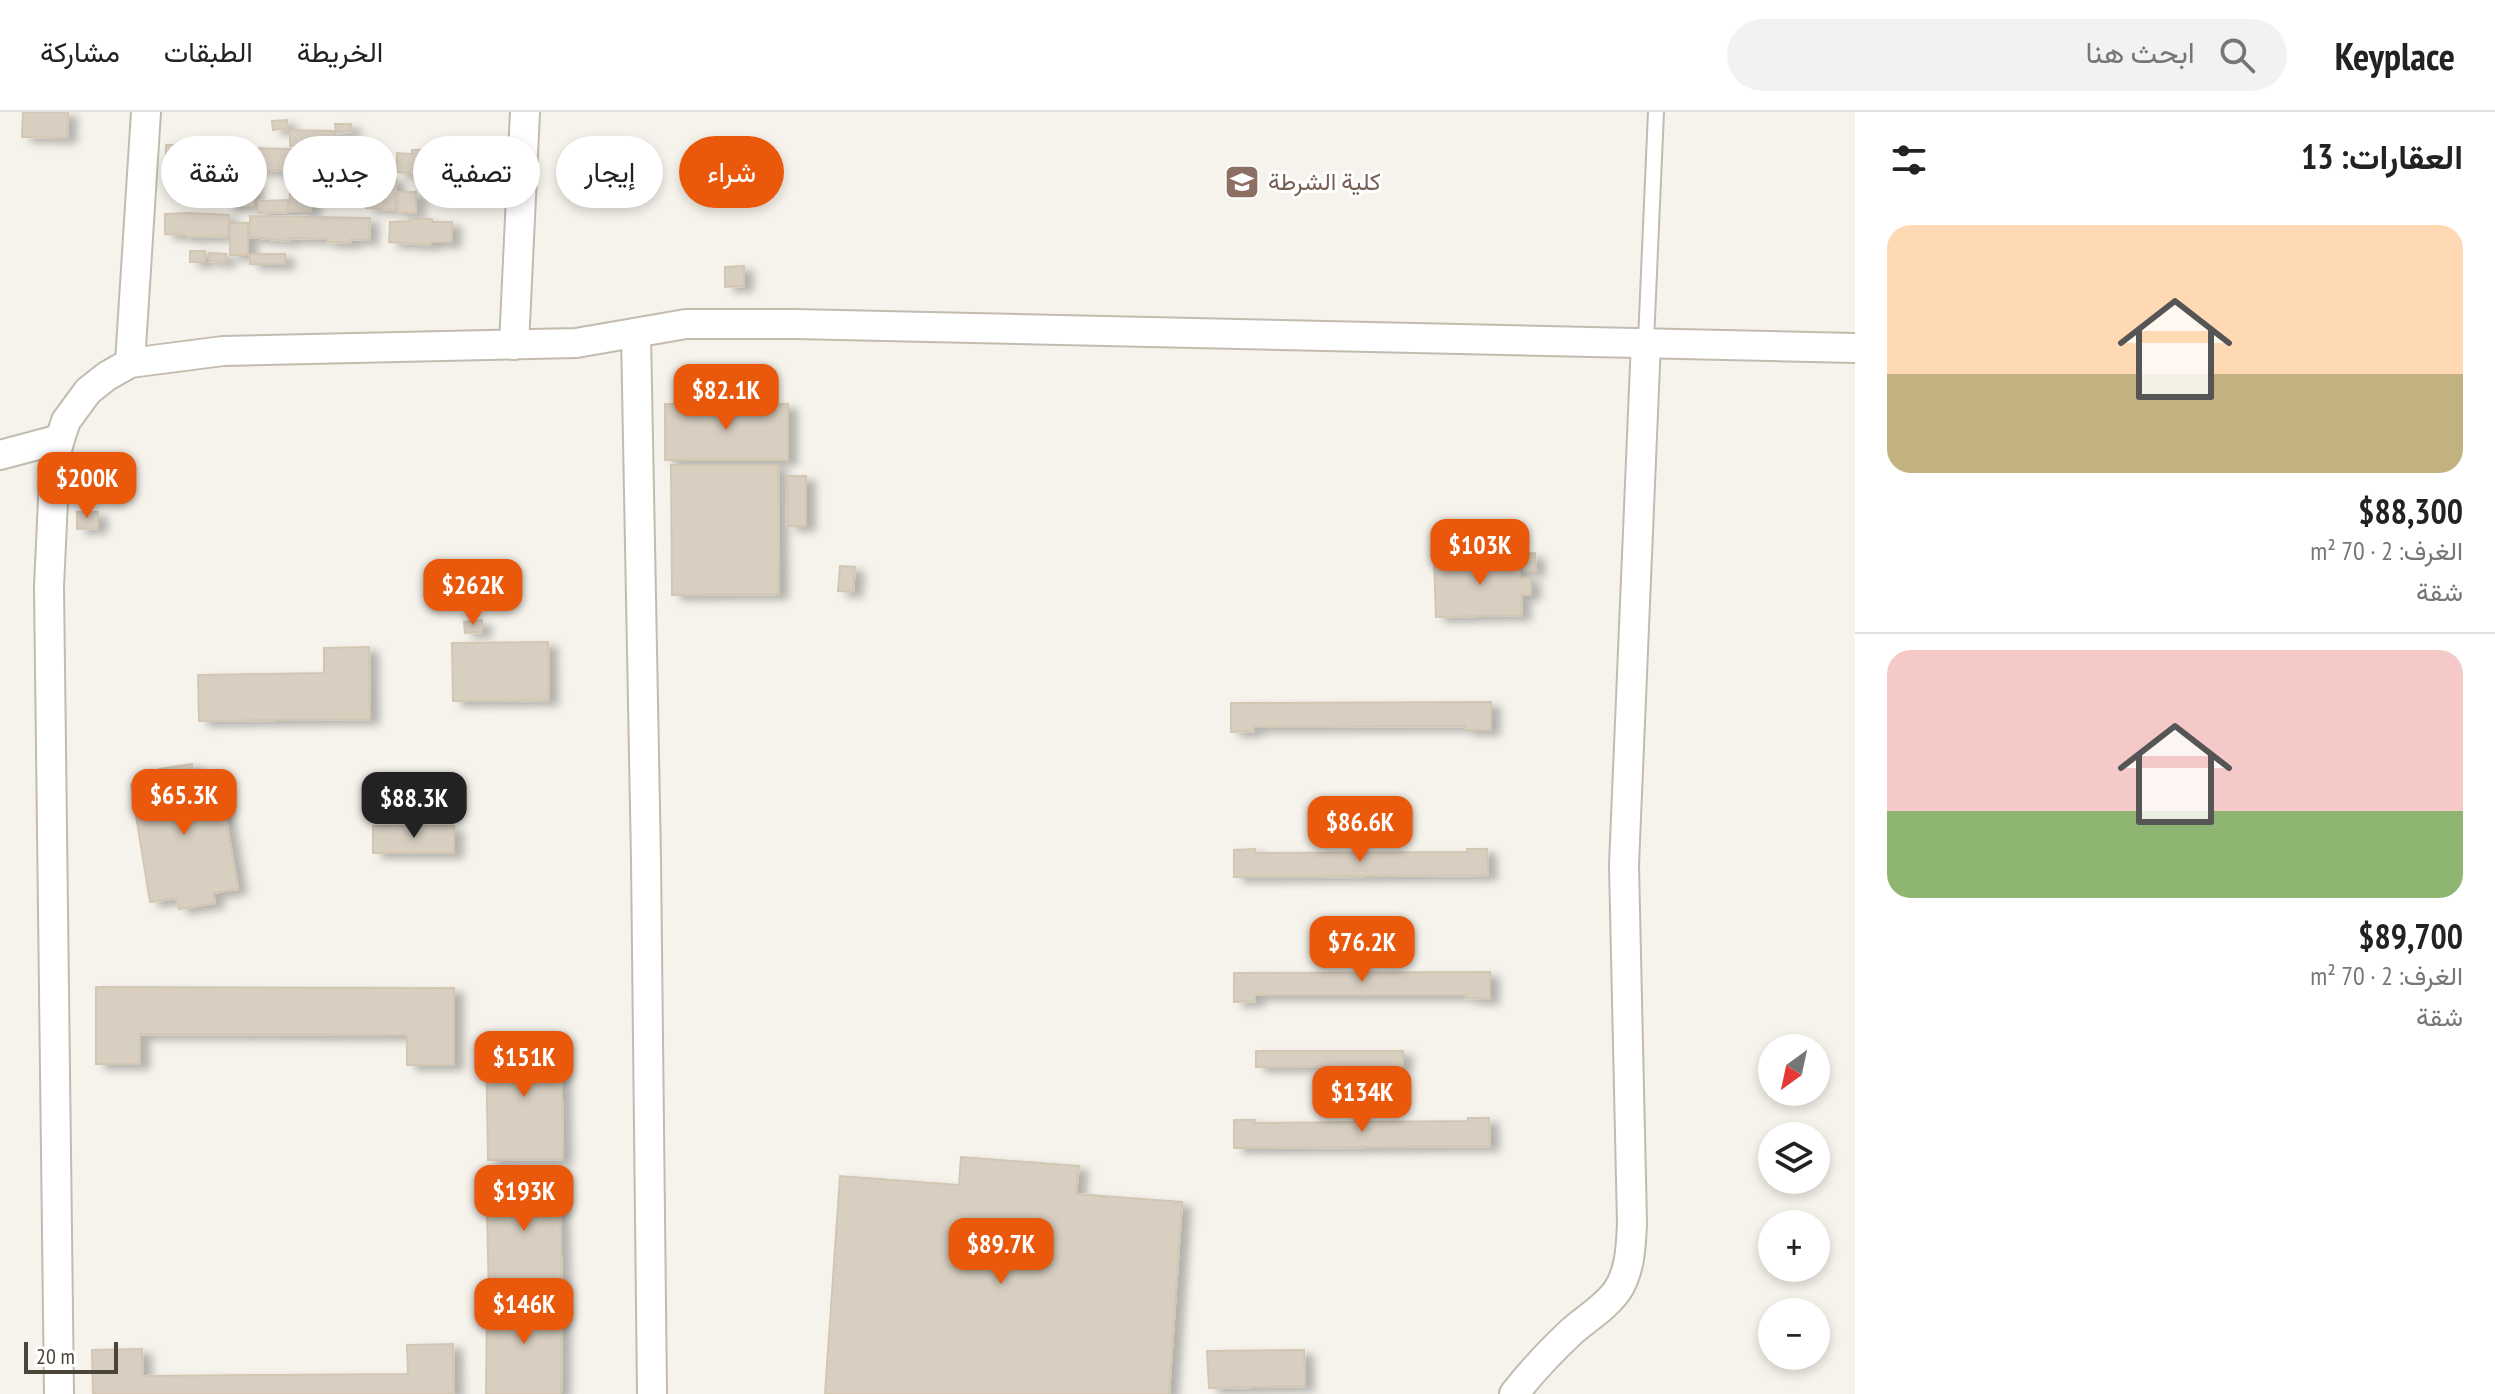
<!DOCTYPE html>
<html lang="ar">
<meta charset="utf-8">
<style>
:root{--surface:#fff;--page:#f2f2f2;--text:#222;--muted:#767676;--line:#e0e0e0;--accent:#ea580c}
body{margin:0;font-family:"PT Sans Narrow",Vazirmatn,sans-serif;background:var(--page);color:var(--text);direction:rtl;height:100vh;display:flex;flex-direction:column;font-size:30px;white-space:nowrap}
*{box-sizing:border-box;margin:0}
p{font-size:26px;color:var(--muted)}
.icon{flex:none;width:44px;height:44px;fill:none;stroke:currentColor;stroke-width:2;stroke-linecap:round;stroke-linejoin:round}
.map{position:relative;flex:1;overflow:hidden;direction:ltr}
.drawer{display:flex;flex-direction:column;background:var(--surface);width:640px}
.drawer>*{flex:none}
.hud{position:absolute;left:24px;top:24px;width:760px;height:72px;direction:rtl;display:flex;gap:16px}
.needle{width:52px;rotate:213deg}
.fabs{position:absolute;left:1758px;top:922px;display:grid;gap:16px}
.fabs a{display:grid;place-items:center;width:72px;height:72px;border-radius:50%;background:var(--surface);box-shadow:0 4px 12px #0003;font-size:40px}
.scale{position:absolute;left:24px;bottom:20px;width:94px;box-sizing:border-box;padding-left:8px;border:4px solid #4b4439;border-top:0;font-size:22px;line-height:28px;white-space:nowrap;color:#4b4439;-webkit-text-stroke:6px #fff;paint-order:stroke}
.price{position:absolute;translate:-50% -68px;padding:0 18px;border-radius:16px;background:var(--accent);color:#fff;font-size:26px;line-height:52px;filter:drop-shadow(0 2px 4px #0008)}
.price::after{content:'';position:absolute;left:50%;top:48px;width:24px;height:18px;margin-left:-12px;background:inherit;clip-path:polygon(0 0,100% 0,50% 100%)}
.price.current{background:#222;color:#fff}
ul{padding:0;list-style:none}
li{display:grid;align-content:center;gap:16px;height:424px;padding:0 32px}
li+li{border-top:2px solid var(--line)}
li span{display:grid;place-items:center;height:248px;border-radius:24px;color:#555}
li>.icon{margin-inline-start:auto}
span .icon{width:144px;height:144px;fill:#fffc;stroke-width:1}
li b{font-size:34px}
h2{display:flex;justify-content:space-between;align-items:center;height:96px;padding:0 32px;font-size:34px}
.pill{padding:0 28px;border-radius:36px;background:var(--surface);box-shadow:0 4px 12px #0003;font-size:28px;line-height:72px}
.pill.current{background:var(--accent);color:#fff}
header{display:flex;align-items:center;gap:48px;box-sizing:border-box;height:112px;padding:0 40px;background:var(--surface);border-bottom:2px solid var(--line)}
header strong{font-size:38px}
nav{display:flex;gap:44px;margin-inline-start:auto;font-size:28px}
.search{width:560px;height:72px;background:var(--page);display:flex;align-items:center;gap:20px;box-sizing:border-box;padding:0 28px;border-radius:44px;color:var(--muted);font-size:30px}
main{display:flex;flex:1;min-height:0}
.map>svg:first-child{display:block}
.building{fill:#d8cfc1;stroke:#d3c7b4;stroke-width:2;filter:url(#shadow)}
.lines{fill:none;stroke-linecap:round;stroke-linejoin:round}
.service-casing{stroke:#c2bbae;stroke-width:18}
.minor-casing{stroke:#c2bbae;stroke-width:32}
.service{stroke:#fff;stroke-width:14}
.minor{stroke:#fff;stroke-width:28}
.labels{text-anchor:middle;stroke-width:6;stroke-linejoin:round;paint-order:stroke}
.education-label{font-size:24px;fill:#785e54;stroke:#fff;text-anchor:start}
</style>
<header>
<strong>Keyplace</strong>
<div class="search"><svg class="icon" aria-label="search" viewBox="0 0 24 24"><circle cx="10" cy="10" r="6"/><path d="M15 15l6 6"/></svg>ابحث هنا</div>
<nav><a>الخريطة</a><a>الطبقات</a><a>مشاركة</a></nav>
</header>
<main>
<section class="drawer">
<h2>العقارات: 13<svg class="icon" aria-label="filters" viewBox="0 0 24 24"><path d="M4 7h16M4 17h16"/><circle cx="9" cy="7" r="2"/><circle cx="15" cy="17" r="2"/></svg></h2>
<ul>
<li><span style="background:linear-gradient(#ffd9b3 60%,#c2b280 0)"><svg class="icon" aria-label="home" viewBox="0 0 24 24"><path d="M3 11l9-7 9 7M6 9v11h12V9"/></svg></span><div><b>$88,300</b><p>الغرف: 2 · 70 m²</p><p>شقة</p></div></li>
<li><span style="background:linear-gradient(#f6c9c9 65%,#8fb573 0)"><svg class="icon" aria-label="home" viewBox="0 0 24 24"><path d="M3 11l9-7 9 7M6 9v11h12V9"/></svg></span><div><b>$89,700</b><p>الغرف: 2 · 70 m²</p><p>شقة</p></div></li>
</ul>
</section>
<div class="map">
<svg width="1855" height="1282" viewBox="0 0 1855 1282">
<defs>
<filter id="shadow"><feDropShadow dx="9" dy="5" stdDeviation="4" flood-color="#0004"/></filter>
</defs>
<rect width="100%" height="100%" fill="#f6f3ec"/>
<!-- building -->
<g class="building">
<polygon points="23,0 68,0 67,26 22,25"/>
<polygon points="287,8 288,16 273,18 272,9"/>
<polygon points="335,12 351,12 352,19 336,20"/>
<polygon points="290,18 335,19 335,34 290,34"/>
<polygon points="191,30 228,33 228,55 187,57 187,55 166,55 166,33 191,33"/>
<polygon points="250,36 371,39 371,59 351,59 352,62 329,61 329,58 291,57 291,60 249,56"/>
<polygon points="412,38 433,38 433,42 452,42 452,62 410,64 410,61 397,60 397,41 412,42"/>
<polygon points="350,64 365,64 365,82 330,82 330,67 350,67"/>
<polygon points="368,65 396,66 395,98 366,96"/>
<polygon points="253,66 254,94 226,94 225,67"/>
<rect x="398" y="80" width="18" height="21"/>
<polygon points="290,81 311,82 311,99 289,98"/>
<polygon points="288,88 288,100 258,101 258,89"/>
<polygon points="188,101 229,103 228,124 186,125 186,123 165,122 165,102"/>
<polygon points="250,104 370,106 369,128 351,127 351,131 327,130 327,127 290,126 290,129 250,125"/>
<polygon points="410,107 432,107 433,110 452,110 452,130 431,130 431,133 389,130 390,110 410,109"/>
<rect x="230" y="111" width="18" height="32"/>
<rect x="190" y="139" width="15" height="11"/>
<polygon points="209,141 226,142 226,150 209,149"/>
<rect x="250" y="142" width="35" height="10"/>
<polygon points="744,154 744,174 725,175 725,155"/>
<rect x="665" y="292" width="123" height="56"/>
<polygon points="671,353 778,353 779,482 672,483"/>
<polygon points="787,364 806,364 806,414 788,414"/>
<polygon points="77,400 98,400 98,416 77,417"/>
<polygon points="1535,441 1536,459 1524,459 1523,442"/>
<polygon points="1520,446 1520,466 1531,466 1531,483 1521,483 1522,503 1436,505 1434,448"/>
<polygon points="840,454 855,455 853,480 838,479"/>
<polygon points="482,508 482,520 465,521 464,510"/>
<polygon points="548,530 549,588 453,589 452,531"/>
<polygon points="369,535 370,607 199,609 198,563 324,561 324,536"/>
<polygon points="1491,590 1491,618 1465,618 1465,614 1254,615 1254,619 1231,620 1231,591"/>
<polygon points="192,652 193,663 218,659 238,777 213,781 215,791 179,797 177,786 150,790 131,672 161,668 159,657"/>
<rect x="373" y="714" width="81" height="27"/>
<polygon points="1255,737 1255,741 1467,740 1467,737 1487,737 1488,763 1234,765 1234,738"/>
<polygon points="1490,860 1490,887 1466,886 1467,883 1255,883 1255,889 1234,890 1234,861"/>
<polygon points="96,875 454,876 454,953 407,953 407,923 140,922 140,952 96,952"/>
<polygon points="561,926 563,1047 488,1048 486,927"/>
<polygon points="1256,939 1403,939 1403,954 1256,955"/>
<polygon points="1468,1006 1489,1006 1490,1034 1234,1036 1234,1008 1255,1008 1254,1011 1468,1009"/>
<polygon points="961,1045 1079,1054 1076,1082 1182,1090 1169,1282 825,1282 840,1064 959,1073"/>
<polygon points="559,1060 562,1181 489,1182 486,1061"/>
<polygon points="487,1186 562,1188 561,1282 486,1282"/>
<polygon points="453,1232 454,1282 93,1282 92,1238 142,1237 143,1264 408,1262 407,1233"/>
<polygon points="1304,1238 1305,1274 1209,1276 1207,1239"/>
</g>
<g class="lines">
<!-- service casing -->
<g class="service-casing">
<polyline id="service" points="1646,229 1656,0"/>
</g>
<!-- minor casing -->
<g class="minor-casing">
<g id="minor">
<polyline points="636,222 646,748 652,1282"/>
<polyline points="514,233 525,0"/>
<polyline points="130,251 146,0"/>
<polyline points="0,343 60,327"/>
<polyline points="59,1282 49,475 55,345 60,327 66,309 88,279 107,264 130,251 223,239 576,231 686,212 795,212 1855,236"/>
<path d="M1514,1282C1531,1260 1550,1240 1570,1221C1585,1207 1605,1196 1617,1179C1630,1160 1631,1134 1632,1112L1624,753L1646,229"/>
</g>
</g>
<!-- service -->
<use href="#service" class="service"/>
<!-- minor -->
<use href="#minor" class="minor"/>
</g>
<!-- icons -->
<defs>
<g id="university-square" transform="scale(1.8)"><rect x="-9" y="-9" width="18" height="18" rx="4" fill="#8d6e63" stroke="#fff"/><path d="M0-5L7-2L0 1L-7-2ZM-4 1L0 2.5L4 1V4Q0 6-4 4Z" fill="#fff"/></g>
</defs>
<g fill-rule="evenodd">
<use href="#university-square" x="1242" y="70"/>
</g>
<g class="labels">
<!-- education labels -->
<g class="education-label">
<text x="1268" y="78">كلية الشرطة</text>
</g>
</g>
</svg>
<div class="fabs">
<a><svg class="needle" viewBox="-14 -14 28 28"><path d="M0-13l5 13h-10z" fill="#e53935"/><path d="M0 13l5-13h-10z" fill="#767676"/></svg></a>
<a><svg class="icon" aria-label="layers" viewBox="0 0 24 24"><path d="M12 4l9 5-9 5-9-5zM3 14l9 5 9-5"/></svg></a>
<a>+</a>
<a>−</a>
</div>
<div class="scale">20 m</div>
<b class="price" style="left:726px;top:320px">$82.1K</b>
<b class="price" style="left:87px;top:408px">$200K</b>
<b class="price" style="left:1480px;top:475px">$103K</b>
<b class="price" style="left:473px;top:515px">$262K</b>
<b class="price" style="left:184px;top:725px">$65.3K</b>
<b class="price current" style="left:414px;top:728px">$88.3K</b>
<b class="price" style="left:1360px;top:752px">$86.6K</b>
<b class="price" style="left:1362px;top:872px">$76.2K</b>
<b class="price" style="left:524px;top:987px">$151K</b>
<b class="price" style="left:1362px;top:1022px">$134K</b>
<b class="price" style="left:524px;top:1121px">$193K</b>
<b class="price" style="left:1001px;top:1174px">$89.7K</b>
<b class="price" style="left:524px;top:1234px">$146K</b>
<div class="hud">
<a class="pill current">شراء</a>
<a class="pill">إيجار</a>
<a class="pill">تصفية</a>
<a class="pill">جديد</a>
<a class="pill">شقة</a>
</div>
</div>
</main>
